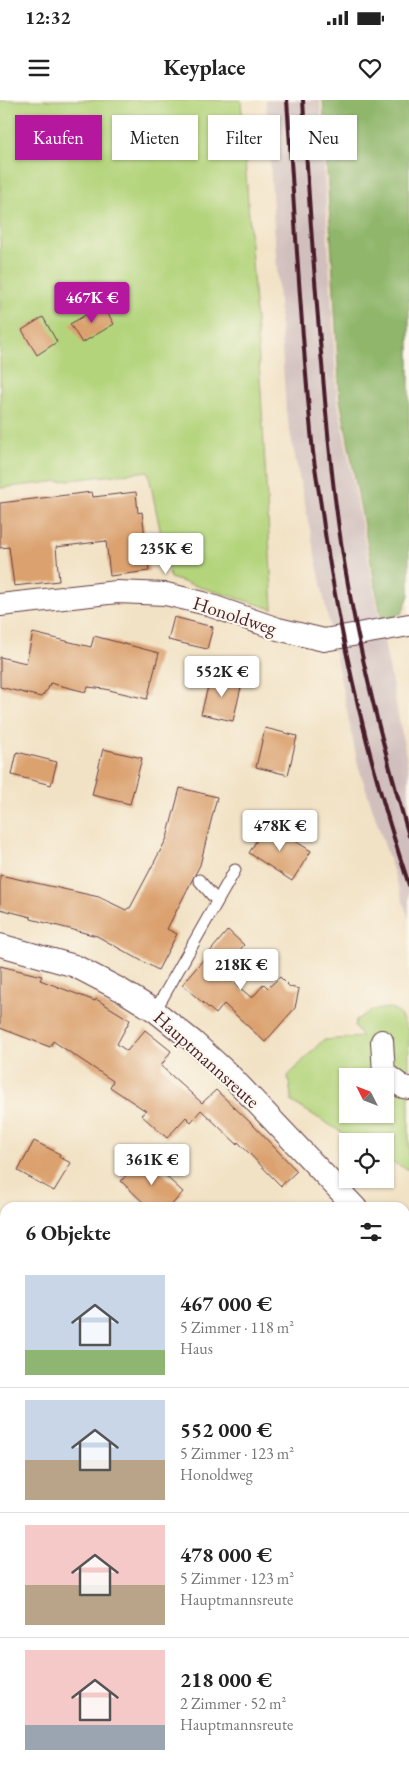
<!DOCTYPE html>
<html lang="de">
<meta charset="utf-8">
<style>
:root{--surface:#fff;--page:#f6f6f6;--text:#222;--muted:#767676;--line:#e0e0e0;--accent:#b5179e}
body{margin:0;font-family:"EB Garamond",serif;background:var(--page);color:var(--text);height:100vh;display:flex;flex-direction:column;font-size:19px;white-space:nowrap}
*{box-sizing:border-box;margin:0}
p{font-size:16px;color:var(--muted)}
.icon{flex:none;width:28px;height:28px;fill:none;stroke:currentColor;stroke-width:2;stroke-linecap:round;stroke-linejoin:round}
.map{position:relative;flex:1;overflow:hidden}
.sheet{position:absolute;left:0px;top:1102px;width:410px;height:571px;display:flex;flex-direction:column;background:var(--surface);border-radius:15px 15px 0 0;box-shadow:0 1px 4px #0004}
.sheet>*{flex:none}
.top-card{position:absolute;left:15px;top:15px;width:380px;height:45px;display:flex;gap:10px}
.needle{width:32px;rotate:312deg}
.buttons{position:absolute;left:339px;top:968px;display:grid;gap:10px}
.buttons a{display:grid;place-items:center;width:55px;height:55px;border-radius:0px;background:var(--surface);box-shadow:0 1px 4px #0004;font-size:25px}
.price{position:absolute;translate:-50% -42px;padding:0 11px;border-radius:5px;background:#fff;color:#222;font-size:16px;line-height:32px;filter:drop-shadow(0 1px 2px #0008)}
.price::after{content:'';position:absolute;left:50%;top:30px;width:15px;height:11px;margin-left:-8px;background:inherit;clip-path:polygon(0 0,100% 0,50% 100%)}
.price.active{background:var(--accent);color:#fff}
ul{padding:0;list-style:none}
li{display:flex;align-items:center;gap:15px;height:125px;padding:0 25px}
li+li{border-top:1px solid var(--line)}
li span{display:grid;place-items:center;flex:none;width:140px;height:100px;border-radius:0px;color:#555}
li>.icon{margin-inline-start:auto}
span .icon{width:60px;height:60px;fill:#fffc;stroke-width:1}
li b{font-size:21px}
h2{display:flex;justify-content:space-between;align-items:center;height:60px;padding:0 25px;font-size:21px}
.pill{padding:0 18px;border-radius:0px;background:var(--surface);box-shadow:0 1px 4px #0004;font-size:18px;line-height:45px}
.pill.active{background:var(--accent);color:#fff}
.status{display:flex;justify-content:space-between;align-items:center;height:35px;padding:0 25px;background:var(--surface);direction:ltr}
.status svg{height:14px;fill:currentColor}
header{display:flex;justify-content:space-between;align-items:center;height:65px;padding:0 25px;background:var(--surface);font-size:22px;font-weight:700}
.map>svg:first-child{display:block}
.industrial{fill:#d1bfbd}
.green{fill:#b4d47b;stroke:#7f7a53;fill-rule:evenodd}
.forest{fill:#8fb66b;stroke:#6c6a4b}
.building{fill:#dba270}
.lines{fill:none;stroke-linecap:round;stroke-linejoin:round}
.lane-casing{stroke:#633c42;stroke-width:13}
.street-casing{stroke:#633c42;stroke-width:24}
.secondary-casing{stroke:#633c42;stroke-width:29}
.lane{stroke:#fff;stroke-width:11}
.street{stroke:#fff;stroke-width:22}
.secondary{stroke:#fff;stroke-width:28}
.rail{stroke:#4a1f2b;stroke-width:4}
.labels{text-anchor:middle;stroke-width:4;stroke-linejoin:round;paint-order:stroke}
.street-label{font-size:19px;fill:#4a1f2b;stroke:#fbf7ec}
</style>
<div class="status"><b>12:32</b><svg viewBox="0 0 49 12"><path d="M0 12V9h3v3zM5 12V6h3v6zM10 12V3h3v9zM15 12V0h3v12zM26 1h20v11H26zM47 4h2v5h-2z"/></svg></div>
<header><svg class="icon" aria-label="menu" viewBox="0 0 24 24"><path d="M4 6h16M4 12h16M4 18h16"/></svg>Keyplace<svg class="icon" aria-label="heart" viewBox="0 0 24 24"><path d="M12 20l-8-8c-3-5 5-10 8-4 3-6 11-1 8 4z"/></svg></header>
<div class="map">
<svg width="409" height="1673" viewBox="0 0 409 1673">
<rect width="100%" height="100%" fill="#fbf7ec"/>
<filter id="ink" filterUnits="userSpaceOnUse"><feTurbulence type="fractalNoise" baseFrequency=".02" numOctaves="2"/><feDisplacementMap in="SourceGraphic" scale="10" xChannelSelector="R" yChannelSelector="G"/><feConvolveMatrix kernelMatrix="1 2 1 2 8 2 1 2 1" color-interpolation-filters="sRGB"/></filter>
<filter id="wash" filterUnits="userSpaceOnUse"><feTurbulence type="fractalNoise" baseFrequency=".0096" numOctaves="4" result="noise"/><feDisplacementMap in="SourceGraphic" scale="20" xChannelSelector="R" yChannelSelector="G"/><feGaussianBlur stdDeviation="1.12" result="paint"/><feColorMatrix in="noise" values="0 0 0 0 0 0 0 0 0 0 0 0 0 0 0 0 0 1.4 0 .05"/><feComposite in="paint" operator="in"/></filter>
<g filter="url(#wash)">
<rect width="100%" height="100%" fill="#f2e2c5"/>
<!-- industrial -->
<polygon class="industrial" points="266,0 320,0 337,298 409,671 409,819 358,665 286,312"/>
<!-- green -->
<g class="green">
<polygon points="0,0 241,0 261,292 273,509 170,478 148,371 0,388"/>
<path d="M390,908L399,913L409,932V1070L385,1059V1041H356L292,1002L288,976L323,940L362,937L355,927L356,920L373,910ZM348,976H385V1014H348Z"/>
</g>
<!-- forest -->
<polygon class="forest" points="323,0 409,0 409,495 402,513 382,521 340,299"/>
<g id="blocks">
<!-- building -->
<g class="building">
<polygon points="103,205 114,224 82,243 70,224"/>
<polygon points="43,217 57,242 37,255 22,230"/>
<polygon points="92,392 93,397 136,392 138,413 142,412 149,471 110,476 106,441 56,447 59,481 14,486 9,447 0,448 0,403"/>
<polygon points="174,517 213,527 207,549 168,540"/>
<polygon points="33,533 91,547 94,536 159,553 147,599 105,589 88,587 86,592 50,583 48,589 41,597 0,587 0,557 26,563"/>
<polygon points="211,575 242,583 233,621 201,614"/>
<polygon points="265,628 297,636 288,675 256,667"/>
<polygon points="103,649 142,658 130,704 92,695"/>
<polygon points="17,652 57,662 51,685 12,675"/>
<polygon points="180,688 217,697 200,765 167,829 177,834 158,870 97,836 31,819 31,817 0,809 0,775 99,797 126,810 128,808 130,808 167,738"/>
<polygon points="267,723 311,751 292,781 249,753"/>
<polygon points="228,830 244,845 221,872 252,898 264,884 268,888 280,877 290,887 299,889 295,908 265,942 224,904 216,914 182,885"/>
<polygon points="0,866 42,876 40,880 95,901 96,899 130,920 117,944 127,951 145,930 171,951 161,966 202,1003 216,990 253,1025 297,1071 281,1086 238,1042 237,1044 201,1010 191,1022 186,1017 167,1038 141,1015 146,1011 110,987 113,981 53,941 50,947 0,928"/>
<polygon points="34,1041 60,1054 59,1057 71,1063 54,1091 18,1071"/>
<polygon points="144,1056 183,1092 169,1108 149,1108 121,1081"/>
</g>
</g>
</g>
<g filter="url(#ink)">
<use href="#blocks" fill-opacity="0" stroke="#633c42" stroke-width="1"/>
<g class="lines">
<!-- lane casing -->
<g class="lane-casing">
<g id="lane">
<polyline points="199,780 217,801"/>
<polyline points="155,911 235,770"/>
</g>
</g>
<!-- street casing -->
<g class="street-casing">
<g id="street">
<polyline points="0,505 117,492 166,494 203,503 278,529 324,540 409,525"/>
<polyline points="0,845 75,866 121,890 155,911 194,942 230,975 356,1108"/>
<polyline points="382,941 384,973 403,987 409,988"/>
<polyline points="405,1169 409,1175"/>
</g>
</g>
<!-- secondary casing -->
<g class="secondary-casing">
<g id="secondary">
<polyline points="0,1295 5,1297"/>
<polyline points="91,1673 91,1669"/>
</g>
</g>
<!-- lane -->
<use href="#lane" class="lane"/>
<!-- street -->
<use href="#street" class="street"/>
<!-- secondary -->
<use href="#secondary" class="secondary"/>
<!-- rail -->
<g class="rail">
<path d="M287,0C295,117 301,235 313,352C316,377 321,402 324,427C342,549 370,668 409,785"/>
<path d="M303,0C308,88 314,176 322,264C328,340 335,415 349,490C364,573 385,654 409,736"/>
</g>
</g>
</g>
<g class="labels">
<!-- street labels -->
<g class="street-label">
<text transform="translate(235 515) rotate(18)" y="7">Honoldweg</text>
<text transform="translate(207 959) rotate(42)" y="7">Hauptmannsreute</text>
</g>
</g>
</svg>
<div class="buttons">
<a><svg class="needle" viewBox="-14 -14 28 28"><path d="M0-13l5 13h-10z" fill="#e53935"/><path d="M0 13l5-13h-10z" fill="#767676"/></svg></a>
<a><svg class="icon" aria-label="locate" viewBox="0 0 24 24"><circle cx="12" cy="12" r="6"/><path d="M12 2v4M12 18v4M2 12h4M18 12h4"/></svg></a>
</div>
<b class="price active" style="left:92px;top:224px">467K €</b>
<b class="price" style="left:166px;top:475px">235K €</b>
<b class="price" style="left:222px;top:598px">552K €</b>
<b class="price" style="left:280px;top:752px">478K €</b>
<b class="price" style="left:241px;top:891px">218K €</b>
<b class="price" style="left:152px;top:1086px">361K €</b>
<div class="top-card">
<a class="pill active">Kaufen</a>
<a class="pill">Mieten</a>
<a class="pill">Filter</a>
<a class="pill">Neu</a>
</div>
<section class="sheet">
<h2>6 Objekte<svg class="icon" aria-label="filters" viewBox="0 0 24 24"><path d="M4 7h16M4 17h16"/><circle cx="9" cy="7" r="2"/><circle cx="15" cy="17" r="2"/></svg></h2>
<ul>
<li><span style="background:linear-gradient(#c9d6e8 75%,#8fb573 0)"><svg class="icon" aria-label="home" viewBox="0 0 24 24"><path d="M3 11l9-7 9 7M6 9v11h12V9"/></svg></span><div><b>467 000 €</b><p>5 Zimmer · 118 m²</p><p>Haus</p></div></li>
<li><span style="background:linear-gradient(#c9d6e8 60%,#b9a48a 0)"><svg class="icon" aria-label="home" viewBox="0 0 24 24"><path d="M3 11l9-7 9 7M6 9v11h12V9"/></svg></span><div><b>552 000 €</b><p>5 Zimmer · 123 m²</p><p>Honoldweg</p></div></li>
<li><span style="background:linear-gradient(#f6c9c9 60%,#b9a48a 0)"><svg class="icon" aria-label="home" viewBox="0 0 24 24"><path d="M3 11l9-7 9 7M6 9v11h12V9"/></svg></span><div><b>478 000 €</b><p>5 Zimmer · 123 m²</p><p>Hauptmannsreute</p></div></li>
<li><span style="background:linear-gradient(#f6c9c9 75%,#9aa5b1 0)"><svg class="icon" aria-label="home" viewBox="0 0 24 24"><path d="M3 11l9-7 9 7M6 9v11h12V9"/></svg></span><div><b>218 000 €</b><p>2 Zimmer · 52 m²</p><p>Hauptmannsreute</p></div></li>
</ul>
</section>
</div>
